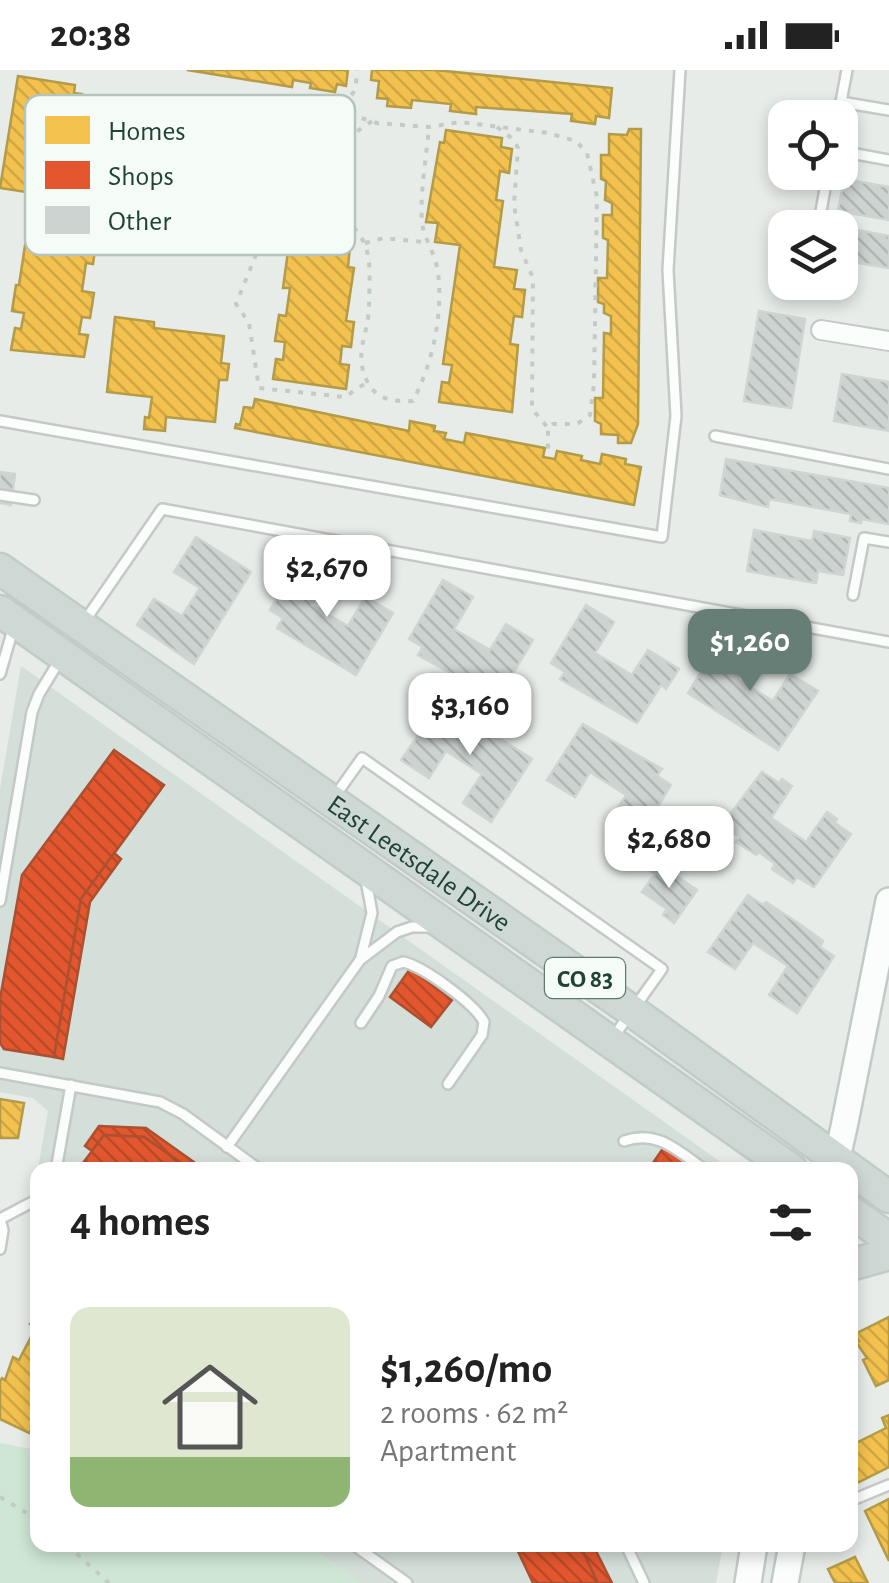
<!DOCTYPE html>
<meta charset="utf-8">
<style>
:root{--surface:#fff;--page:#f6f6f6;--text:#222;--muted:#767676;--accent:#667e75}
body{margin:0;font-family:"Alegreya Sans",sans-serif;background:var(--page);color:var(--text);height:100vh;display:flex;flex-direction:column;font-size:38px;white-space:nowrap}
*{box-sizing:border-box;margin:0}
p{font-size:32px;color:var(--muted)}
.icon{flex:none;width:55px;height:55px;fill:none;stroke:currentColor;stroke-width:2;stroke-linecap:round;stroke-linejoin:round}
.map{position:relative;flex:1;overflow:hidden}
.side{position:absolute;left:30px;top:1092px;width:828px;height:390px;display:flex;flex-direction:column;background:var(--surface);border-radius:20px;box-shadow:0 5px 15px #0003}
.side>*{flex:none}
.buttons{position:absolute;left:768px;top:30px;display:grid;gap:20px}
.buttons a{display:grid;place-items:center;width:90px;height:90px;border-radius:20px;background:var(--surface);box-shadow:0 5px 15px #0003;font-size:50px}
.price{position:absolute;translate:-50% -85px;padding:0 22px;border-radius:20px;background:#fff;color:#222;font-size:32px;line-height:65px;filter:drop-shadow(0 2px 5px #0008)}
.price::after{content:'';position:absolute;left:50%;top:60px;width:30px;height:22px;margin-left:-15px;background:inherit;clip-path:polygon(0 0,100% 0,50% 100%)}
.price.selected{background:var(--accent);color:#fff}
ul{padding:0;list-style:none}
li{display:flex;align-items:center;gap:30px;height:250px;padding:0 40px}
li span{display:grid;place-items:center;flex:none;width:280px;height:200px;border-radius:20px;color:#555}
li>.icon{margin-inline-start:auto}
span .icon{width:120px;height:120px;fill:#fffc;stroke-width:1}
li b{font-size:42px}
h2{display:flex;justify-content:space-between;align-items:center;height:120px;padding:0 40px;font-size:42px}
.status{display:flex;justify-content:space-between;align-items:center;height:70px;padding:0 50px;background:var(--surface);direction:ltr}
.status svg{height:28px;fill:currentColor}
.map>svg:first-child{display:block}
.built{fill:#d4dfd9}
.park{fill:#cfe6d4}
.homes{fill:url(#homes-back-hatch);stroke:#b39b47;stroke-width:2.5}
.shops{fill:url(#shops-back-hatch);stroke:#aa5131;stroke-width:2.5}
.building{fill:url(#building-back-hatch);stroke:#cfd5d2;stroke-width:2.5}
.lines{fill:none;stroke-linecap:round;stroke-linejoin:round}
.service-casing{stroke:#c4c9c6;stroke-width:14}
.minor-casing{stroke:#c4c9c6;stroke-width:22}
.secondary-casing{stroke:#c2cac6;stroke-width:30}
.primary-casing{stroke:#c1cbc7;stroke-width:35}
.path{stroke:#c2ccc7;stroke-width:4;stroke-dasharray:5 8;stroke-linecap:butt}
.service{stroke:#fbfcfc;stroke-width:9}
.minor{stroke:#fbfcfc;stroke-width:18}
.secondary{stroke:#fbfcfc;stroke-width:25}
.primary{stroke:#ced8d4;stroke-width:30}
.labels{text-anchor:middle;stroke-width:10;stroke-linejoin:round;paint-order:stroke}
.shield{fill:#f5fbf7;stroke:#617a71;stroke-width:2.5}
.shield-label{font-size:25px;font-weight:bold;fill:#214337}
.street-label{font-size:28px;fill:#214337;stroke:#f5fbf7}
.key{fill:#f5fbf7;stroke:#b5c4bd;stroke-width:2.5}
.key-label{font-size:28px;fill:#214337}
</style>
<div class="status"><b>20:38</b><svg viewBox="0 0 49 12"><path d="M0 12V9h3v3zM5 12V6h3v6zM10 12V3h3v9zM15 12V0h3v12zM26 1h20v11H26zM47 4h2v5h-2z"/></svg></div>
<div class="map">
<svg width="889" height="1513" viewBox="0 0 889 1513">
<defs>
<pattern id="homes-back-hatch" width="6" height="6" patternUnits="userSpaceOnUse" patternTransform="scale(2.5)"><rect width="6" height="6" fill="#f2c14e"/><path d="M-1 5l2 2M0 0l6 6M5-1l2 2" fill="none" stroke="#cfa745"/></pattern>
<pattern id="shops-back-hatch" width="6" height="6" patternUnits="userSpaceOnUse" patternTransform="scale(2.5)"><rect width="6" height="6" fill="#e4572e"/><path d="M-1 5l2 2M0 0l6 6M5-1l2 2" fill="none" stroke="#b84a28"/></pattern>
<pattern id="building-back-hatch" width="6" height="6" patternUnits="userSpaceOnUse" patternTransform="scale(2.5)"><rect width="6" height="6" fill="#cdd3d1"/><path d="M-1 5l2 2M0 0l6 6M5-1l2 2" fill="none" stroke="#b0b6b4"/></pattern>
</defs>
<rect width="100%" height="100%" fill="#e7ece9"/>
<!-- built -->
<g class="built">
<polygon points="21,596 732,1100 38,1100 37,1113 36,1110 48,1041 33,1028 0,1022 0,719"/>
<polygon points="307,1475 723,1475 716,1513 361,1513"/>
</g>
<!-- park -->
<polygon class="park" points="0,1373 37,1380 38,1475 307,1475 361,1513 0,1513"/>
<!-- homes -->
<g class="homes">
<polygon points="187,0 348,0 346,16 337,14 335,22 310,18 311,13 293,10 292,17"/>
<polygon points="372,0 435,0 612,18 609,48 596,46 595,54 571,51 572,44 476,37 476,44 450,41 451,34 412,30 411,38 387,36 388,29 377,28 379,11 371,10"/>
<polygon points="18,6 75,15 74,23 82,24 64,142 90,146 87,165 97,167 93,194 86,193 82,221 94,223 90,248 82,247 79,264 88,265 84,287 11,280 15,258 21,259 24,243 12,241 16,215 19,215 33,123 0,118"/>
<polygon points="279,38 337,46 336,53 343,54 326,173 350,177 348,197 354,198 346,251 354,252 351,277 342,276 340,294 349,295 346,319 273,309 276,289 283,290 285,272 275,271 279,245 286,246 290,218 283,218 292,152 269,149 272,130 261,128 274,49 278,49"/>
<polygon points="629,59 641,59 638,354 631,373 618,373 618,365 601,364 601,354 595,351 595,328 603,328 604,263 611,264 611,246 604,243 604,234 598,232 598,208 607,208 608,170 603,168 603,145 612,145 612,133 605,130 606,111 601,109 601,85 609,85 609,64 627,65"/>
<polygon points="446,60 502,68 501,77 512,79 509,103 500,101 496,130 503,131 494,197 517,200 514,219 525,220 522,247 514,246 510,274 518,275 512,342 439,332 442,312 449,313 452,295 443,294 460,175 435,172 438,153 426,152 440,72 444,73"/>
<polygon points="115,247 154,252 154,258 224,266 221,293 229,294 227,310 219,310 215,352 166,347 165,361 144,359 145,347 149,348 152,327 107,322"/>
<polygon points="255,329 409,361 410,351 435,356 434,361 446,363 444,369 464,373 466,363 545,378 543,387 555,389 557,381 582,386 581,390 600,394 602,384 626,389 625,394 641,397 634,435 235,358 236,354 240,355 244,337 253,338"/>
<polygon points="0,1029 24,1033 18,1068 0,1068"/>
<polygon points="38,1243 38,1364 31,1360 29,1363 0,1349 0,1312 2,1308 5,1310 13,1287 19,1290 36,1257 30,1254"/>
<polygon points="889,1247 889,1310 876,1316 863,1290 867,1288 856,1272 859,1271 855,1264"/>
<polygon points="889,1345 889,1397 855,1414 850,1404 850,1376 886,1358 882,1348"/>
<polygon points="889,1429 889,1491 865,1441"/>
<polygon points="855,1487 868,1513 835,1513 828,1499"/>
</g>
<!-- shops -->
<g class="shops">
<polygon points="114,680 164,715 81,829 54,987 4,979 0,973 0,929 22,805"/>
<polygon points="114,783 121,789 90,832 63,989 54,987 81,829"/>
<polygon points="410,899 452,930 431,957 390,927"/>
<polygon points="99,1056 146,1058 205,1100 191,1100 144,1067 104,1065 92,1081 85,1076"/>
<polygon points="104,1065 144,1067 191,1100 84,1100 80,1097"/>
<polygon points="664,1077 697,1100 648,1100"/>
<polygon points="515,1475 580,1475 598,1513 533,1513"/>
<polygon points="580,1475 593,1475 612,1513 598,1513"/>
</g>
<!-- building -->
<g class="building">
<polygon points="844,109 889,117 889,150 838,141"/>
<polygon points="836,156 889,166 889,198 840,190 840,158"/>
<polygon points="759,241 805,249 791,338 744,331"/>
<polygon points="842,304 889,312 889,361 834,351"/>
<polygon points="726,389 889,418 889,454 862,449 861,453 850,451 851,444 769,429 768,437 720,425"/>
<polygon points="0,402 15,404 11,435 0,433"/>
<polygon points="754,460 812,471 814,461 850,468 843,505 818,501 816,513 747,501"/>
<polygon points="196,467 251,502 194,594 137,555 154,529 182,546 200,518 174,502"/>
<polygon points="302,486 330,503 312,535 348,556 365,527 393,543 356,605 277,558 283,548 270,540"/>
<polygon points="443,510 473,527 454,559 490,580 506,554 533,570 498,629 418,585 423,577 409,569"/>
<polygon points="586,535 614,552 595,583 632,605 648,580 679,599 666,619 661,615 637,653 560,609 565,602 551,593"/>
<polygon points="727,559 757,577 737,609 773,631 790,604 818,621 778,680 688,623"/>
<polygon points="442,632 532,689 491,752 463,733 482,704 446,681 429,708 401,690"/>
<polygon points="583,654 662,699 657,706 671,715 636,773 607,756 626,725 590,702 575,727 547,710"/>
<polygon points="762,702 779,713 782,709 792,716 771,748 806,772 827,742 837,749 835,753 851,764 814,817 797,807 793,813 772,799 775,794 759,782 756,785 736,772 739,767 722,755"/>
<polygon points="655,791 697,820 674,853 663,845 667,839 642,822 655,804 649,800"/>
<polygon points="748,825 763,835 766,832 801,855 823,871 820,877 834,886 797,943 769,925 788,896 753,873 735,899 708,882"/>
</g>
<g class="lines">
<!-- service casing -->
<g class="service-casing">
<g id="service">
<polyline points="841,32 847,0"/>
<polyline points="838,48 841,32 889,40"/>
<polyline points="840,81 889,90"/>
<polyline points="818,158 828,102"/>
<polyline points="0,351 662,467 676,346 668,200 680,0"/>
<polyline points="715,366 889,399"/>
<polyline points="0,425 34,430"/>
<polyline points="853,525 864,468 889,472"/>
<polyline points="84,552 162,439 889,572"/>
<polyline points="0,604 13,559"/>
<polyline points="335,726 362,688 662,899 612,969"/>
<polyline points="0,831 32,642 39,624 59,591"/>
<polyline points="361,887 372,843 366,810"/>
<path d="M361,953L379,926L392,896L403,892C423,896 475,934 484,952L482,965L448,1014"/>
<polyline points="0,1003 160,1032 183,1044 260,1100"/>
<path d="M624,1071C657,1059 678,1081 705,1100"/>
<polyline points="227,1077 360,890 397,862 412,857 433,857"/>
<polyline points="56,1100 71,1015"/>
<polyline points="0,1149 38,1129"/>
<polyline points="0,1150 3,1160 0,1179"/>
<polyline points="850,1431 889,1415"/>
<polyline points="354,1475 407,1513"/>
<polyline points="626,1475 644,1513"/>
</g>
</g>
<!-- minor casing -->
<g class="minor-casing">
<polyline id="minor" points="821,260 889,271"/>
</g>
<!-- secondary casing -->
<g class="secondary-casing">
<g id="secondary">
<polyline points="828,1100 837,1088 844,1057 889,831"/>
<polyline points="748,1513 754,1475"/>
<polyline points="785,1513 792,1475"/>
</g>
</g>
<!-- primary casing -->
<g class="primary-casing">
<g id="primary">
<path id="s1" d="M0,499L632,941L889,1127"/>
<polyline points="0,541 792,1100"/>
<polyline points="850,1141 889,1169"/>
<polyline points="850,1195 889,1184"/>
</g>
</g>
<!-- path -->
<g class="path">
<polyline points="340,34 361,48 377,53 429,57 460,52 548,63 576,71 587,83 597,127 594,314 590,345 577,354 553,354 548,358 548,380"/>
<path d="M372,51C360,59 349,65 348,79C347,102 348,133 354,156C356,163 363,168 365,175C372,192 369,218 369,236C369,264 353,282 367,311C376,330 394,332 413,331C433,292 443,246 438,202C436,187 427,173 423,158C418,134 427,83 429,57"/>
<polyline points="497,57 514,70 518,78 514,134 521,180 533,208 532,339 548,358"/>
<path d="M288,159L266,160L247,152L243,128L244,37L251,28L340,34C356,26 356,17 357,0"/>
<polyline points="266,160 236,234 249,253 259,318 345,327 367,312"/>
<polyline points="365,173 384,168 423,172 428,170"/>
<polyline points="0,1427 38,1450"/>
<polyline points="67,1475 109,1513"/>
</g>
<!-- service -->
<use href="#service" class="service"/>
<!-- minor -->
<use href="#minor" class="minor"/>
<!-- secondary -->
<use href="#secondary" class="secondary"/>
<!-- primary -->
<use href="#primary" class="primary"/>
</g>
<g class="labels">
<!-- shield labels -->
<rect class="shield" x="545" y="888" width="80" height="40" rx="8"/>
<g class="shield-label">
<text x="585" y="917">CO 83</text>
</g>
<!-- street labels -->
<g class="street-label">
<text dy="10" stroke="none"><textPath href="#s1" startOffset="512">East Leetsdale Drive</textPath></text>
</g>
</g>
<!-- legend -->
<rect x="25" y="25" width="330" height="160" rx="15" class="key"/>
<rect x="45" y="46" width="45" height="28" fill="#f2c14e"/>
<rect x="45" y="91" width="45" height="28" fill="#e4572e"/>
<rect x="45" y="136" width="45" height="28" fill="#cdd3d1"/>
<g class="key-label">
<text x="108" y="70">Homes</text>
<text x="108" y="115">Shops</text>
<text x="108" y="160">Other</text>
</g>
</svg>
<div class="buttons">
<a><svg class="icon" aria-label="locate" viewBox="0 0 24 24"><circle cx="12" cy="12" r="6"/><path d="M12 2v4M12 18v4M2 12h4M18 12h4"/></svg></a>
<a><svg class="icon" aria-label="layers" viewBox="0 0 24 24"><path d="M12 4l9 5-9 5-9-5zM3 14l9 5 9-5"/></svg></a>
</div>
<b class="price" style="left:327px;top:550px">$2,670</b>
<b class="price selected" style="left:750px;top:624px">$1,260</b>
<b class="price" style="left:470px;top:688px">$3,160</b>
<b class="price" style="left:669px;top:821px">$2,680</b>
<section class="side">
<h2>4 homes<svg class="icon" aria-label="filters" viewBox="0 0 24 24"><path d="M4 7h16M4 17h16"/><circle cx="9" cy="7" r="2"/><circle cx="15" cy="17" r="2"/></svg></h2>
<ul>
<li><span style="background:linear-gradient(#dfe7d0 75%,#8fb573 0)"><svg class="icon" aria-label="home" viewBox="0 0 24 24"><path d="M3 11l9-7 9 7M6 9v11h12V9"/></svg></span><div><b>$1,260/mo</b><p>2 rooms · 62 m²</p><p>Apartment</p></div></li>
</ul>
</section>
</div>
